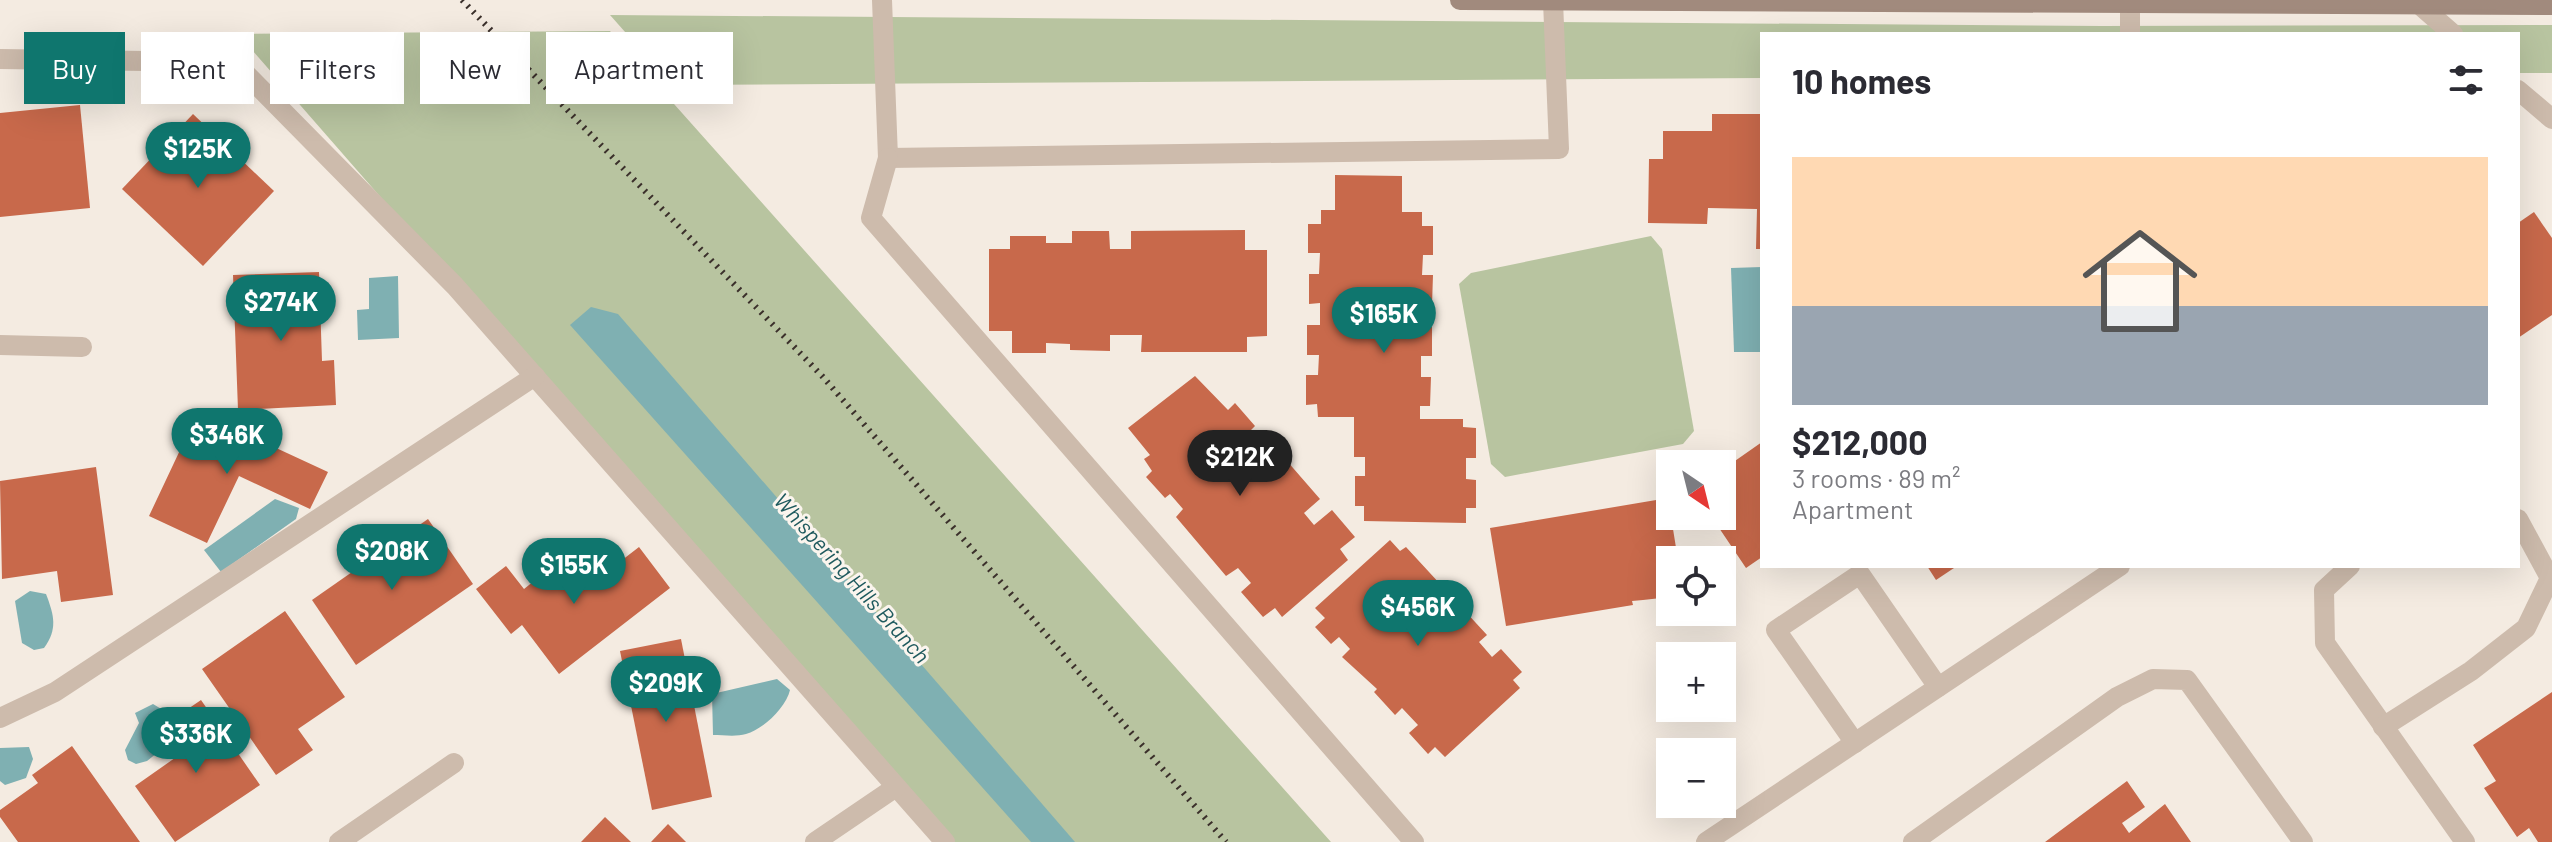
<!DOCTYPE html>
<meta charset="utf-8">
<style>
:root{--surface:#fff;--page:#f2f2f3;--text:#2b2b33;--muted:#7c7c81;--accent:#0f766e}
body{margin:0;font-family:Barlow,sans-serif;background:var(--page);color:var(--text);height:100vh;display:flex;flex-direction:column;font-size:30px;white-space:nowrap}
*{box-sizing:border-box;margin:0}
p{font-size:26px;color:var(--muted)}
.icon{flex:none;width:44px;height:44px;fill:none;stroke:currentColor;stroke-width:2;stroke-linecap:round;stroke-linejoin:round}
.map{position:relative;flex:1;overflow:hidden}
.side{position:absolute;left:1760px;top:32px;width:760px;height:536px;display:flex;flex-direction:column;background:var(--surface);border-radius:0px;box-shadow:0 8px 32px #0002}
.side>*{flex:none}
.banner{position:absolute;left:24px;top:32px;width:760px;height:72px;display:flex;gap:16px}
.needle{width:52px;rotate:145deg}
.buttons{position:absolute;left:1656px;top:450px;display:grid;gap:16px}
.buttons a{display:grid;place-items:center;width:80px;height:80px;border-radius:0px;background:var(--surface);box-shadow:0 8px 32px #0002;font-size:40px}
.price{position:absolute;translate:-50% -68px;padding:0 18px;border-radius:28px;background:var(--accent);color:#fff;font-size:26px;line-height:52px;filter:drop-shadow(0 2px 4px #0008)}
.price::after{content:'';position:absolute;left:50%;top:48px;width:24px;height:18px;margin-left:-12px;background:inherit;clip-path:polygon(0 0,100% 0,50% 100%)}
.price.current{background:#222;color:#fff}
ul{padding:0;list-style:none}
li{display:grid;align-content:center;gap:16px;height:424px;padding:0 32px}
li span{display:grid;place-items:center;height:248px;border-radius:0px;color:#555}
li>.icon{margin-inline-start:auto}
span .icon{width:144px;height:144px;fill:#fffc;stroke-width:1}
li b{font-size:34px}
h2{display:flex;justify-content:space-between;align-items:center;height:96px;padding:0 32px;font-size:34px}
.pill{padding:0 28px;border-radius:0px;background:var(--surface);box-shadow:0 8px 32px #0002;font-size:28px;line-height:72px}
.pill.current{background:var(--accent);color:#fff}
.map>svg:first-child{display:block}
.green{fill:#b8c4a0}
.water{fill:#7fb0b2}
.building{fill:#c8694b}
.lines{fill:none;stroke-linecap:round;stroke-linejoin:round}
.lane{stroke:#cdbbac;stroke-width:20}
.street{stroke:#cdbbac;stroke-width:20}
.secondary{stroke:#a18a7d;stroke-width:20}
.rail{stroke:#3b302b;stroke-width:6;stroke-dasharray:2 6;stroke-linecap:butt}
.labels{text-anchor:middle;stroke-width:6;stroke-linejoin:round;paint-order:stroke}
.water-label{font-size:22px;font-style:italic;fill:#1f5a5e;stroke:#fbf5ee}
</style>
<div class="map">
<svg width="2552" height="842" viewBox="0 0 2552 842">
<rect width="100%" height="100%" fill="#f4ebe1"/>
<!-- green -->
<g class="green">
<polygon points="610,15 2102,26 2552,25 2552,73 2518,73 2518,34 1762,34 1762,78 672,85"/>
<polygon points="610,31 666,95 1331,842 944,842 238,34"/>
<polygon points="1651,236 1662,249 1694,431 1683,444 1505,477 1491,464 1459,284 1471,273"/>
</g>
<!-- water -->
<g class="water">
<polygon points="1762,267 1762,352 1734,352 1731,268"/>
<polygon points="398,276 399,338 358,340 357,310 369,309 369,278"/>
<polygon points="591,307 618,314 1075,842 1031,842 570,325"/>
<polygon points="275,499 299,508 296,519 221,572 204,550"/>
<path d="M30,591L46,594C54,615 58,629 44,648L34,650L22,643L15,601Z"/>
<path d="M777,679L790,690C786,707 764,729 746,734C736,737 723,735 713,735L712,694Z"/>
<path d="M153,704L163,710C165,724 157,738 157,753L147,761L136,764L128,760L125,750L139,723L135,713Z"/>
<polygon points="29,747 33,759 26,778 5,785 0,781 0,748"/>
</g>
<!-- building -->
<g class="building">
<polygon points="80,105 90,208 0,217 0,113"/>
<polygon points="193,114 274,191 203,266 122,189"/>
<polygon points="1712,114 1762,114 1762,249 1756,249 1757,209 1708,208 1707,224 1648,223 1649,159 1663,159 1663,131 1712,131"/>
<polygon points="1335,175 1402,176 1402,212 1422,212 1422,226 1433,226 1433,255 1423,255 1422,275 1433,275 1432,305 1421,305 1421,327 1432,327 1432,356 1421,356 1421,377 1431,377 1430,406 1420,406 1420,419 1463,419 1463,427 1476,428 1476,458 1466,458 1466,479 1476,480 1476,508 1466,508 1466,523 1364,521 1364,506 1355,506 1355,476 1365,476 1365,457 1354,457 1354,417 1318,417 1317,404 1306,405 1306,375 1318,375 1319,355 1307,355 1307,325 1320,325 1320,303 1309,304 1309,274 1319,274 1320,253 1308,253 1308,224 1321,224 1321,210 1335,210"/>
<polygon points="2534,212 2552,238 2552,315 2518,338 2518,223"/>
<polygon points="1245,230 1245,250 1267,250 1267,336 1247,337 1247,352 1141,352 1142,335 1110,335 1110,351 1070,350 1070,344 1046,343 1046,353 1012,353 1012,331 989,331 989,249 1010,249 1010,236 1046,236 1046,243 1072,243 1072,231 1109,231 1110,249 1131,249 1131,231"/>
<polygon points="319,272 322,361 334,360 336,405 238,410 233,275"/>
<polygon points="1195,376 1228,410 1235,403 1255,426 1245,436 1255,448 1267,438 1320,499 1304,513 1314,525 1332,510 1355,537 1340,549 1348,560 1282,617 1275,608 1263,617 1241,592 1251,583 1238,568 1226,576 1176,517 1183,509 1170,494 1165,498 1146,477 1152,471 1144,459 1150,455 1128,428"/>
<polygon points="198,412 328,472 310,509 239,476 207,543 149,516"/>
<polygon points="1762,442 1762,557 1746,568 1711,516 1722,516 1722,470"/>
<polygon points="96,467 113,595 61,602 57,571 2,579 0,481"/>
<polygon points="1668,498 1678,560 1670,560 1670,597 1643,600 1632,601 1633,605 1506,626 1490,528"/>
<polygon points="428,519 473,584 356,665 312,600"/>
<polygon points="1390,540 1400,551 1406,547 1487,635 1479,642 1492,657 1501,649 1522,672 1513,680 1520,688 1445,757 1435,747 1428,754 1409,733 1418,725 1402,708 1395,715 1374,692 1377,689 1342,657 1350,649 1339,637 1331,644 1315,627 1325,618 1315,608"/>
<polygon points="639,547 670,588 559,674 522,625 511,634 476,589 506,566 524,589 559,561 582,591"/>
<polygon points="1927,566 1957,566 1936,580"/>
<polygon points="285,611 345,697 298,729 313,750 276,775 202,669"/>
<polygon points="681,639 712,797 652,810 620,651"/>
<polygon points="2552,692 2552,842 2538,842 2529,828 2517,837 2484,788 2496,781 2473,745"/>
<polygon points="201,700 260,785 175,842 135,786 182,753 163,726"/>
<polygon points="72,746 140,842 18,842 0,817 0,810 38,783 32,775"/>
<polygon points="2127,781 2145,807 2122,823 2129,833 2165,804 2191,842 2045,842"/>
<polygon points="605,817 631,842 581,842"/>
<polygon points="668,824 686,842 651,842"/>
</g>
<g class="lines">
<!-- lane -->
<g class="lane">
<polyline points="882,0 888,158 1559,149 1553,1"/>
<polyline points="2130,4 2130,34"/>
<polyline points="2421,6 2453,34"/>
<polyline points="0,59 218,62 247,75 455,286 945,842"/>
<polyline points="2518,90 2552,119"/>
<polyline points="888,158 871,218 1414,842"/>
<polyline points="2350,566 2324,590 2325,643 2465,842"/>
<polyline points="0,718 55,692 535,376"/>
<polyline points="2383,727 2471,671 2526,628 2550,578 2518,519"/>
<polyline points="1855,743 1776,630 1860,574 1938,687"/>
<polyline points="815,842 896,787"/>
<polyline points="1706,842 2120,566"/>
<polyline points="1913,842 2117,697 2153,679 2187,680 2303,842"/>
</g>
<!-- street -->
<g class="street">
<polyline points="0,345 82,347"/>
<polyline points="339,842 454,763"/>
</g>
<!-- secondary -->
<polyline class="secondary" points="1460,0 2552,5"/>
<!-- rail -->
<polyline class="rail" points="462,0 823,377 1226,842"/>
</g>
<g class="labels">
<!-- water labels -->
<g class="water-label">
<text transform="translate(852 578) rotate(48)" y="8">Whispering Hills Branch</text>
</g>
</g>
</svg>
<div class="buttons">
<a><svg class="needle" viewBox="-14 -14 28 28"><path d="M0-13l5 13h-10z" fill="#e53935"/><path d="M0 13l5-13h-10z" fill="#7c7c81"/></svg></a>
<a><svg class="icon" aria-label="locate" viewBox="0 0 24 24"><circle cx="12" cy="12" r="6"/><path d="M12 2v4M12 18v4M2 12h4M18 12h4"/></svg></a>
<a>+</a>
<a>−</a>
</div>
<b class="price" style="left:198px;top:190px">$125K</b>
<b class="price" style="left:281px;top:343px">$274K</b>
<b class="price" style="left:1384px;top:355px">$165K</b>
<b class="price" style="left:227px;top:476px">$346K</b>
<b class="price current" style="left:1240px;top:498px">$212K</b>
<b class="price" style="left:392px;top:592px">$208K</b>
<b class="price" style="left:574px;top:606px">$155K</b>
<b class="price" style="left:1418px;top:648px">$456K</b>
<b class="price" style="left:666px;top:724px">$209K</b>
<b class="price" style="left:196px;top:775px">$336K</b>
<div class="banner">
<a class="pill current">Buy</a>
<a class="pill">Rent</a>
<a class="pill">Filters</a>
<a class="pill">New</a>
<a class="pill">Apartment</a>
</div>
<section class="side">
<h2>10 homes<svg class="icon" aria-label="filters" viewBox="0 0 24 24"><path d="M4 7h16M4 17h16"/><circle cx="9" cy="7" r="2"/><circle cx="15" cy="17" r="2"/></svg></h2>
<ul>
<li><span style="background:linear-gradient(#ffd9b3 60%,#9aa5b1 0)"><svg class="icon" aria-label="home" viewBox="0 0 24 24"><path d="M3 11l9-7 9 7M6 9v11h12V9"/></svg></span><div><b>$212,000</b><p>3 rooms · 89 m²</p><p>Apartment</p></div></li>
</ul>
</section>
</div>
